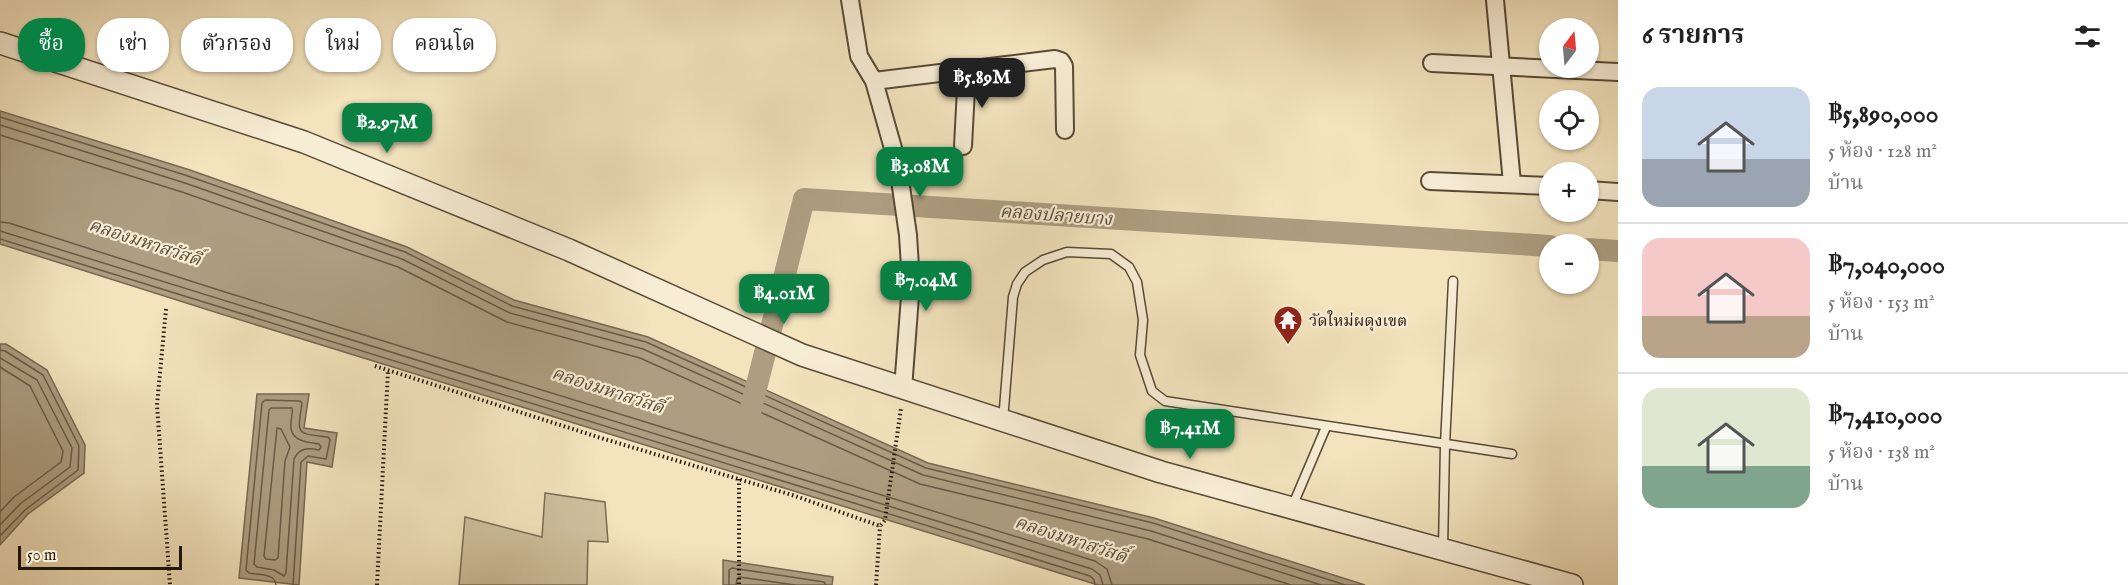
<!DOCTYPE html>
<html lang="th">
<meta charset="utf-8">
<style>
:root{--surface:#fff;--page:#f6f6f6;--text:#222;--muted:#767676;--line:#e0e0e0;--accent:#0b8043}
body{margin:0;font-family:"IM FELL English","Noto Serif Thai",serif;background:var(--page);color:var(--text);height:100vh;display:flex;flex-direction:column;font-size:22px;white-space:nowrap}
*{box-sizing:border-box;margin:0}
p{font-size:20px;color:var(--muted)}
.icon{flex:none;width:33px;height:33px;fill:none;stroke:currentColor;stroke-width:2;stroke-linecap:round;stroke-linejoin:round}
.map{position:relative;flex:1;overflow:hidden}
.details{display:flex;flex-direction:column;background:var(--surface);width:510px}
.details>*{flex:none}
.hud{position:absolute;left:18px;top:18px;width:570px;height:54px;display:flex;gap:12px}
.needle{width:39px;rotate:16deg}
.fabs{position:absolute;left:1539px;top:18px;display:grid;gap:12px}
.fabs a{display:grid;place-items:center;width:60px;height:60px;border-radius:50%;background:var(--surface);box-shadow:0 2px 4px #0004;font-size:30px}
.scale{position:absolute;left:18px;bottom:15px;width:164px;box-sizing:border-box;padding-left:6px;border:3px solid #25170a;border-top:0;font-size:16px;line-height:21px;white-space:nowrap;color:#25170a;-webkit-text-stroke:4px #f7edd5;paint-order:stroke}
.price{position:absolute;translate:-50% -51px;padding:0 14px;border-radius:12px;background:var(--accent);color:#fff;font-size:20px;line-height:39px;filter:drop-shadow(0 2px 3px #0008)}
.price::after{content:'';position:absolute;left:50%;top:36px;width:18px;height:14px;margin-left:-9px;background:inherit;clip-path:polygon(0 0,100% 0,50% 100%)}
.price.on{background:#222;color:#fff}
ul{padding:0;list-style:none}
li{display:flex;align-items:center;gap:18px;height:150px;padding:0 24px}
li+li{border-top:2px solid var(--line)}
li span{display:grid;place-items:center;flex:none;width:168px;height:120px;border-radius:18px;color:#555}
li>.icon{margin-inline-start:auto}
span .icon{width:72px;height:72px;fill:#fffc;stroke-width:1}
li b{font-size:26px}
h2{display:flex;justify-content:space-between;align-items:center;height:72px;padding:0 24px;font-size:26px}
.chip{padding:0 21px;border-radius:24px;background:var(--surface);box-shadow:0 2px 4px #0004;font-size:21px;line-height:54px}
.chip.on{background:var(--accent);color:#fff}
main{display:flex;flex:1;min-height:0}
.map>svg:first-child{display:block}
.green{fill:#d0c19f;stroke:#7a6c54;stroke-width:1.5}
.water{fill:#ad9e81;stroke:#776851;stroke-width:1.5}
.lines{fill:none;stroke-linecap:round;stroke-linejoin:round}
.shore{stroke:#695a46;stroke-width:1.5}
.canal{stroke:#ad9e81;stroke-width:22}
.service-casing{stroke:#584a37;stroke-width:11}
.minor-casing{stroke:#584a37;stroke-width:20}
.tertiary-casing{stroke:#584a37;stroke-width:24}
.path{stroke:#25170a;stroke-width:4;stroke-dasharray:1.5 3;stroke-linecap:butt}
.service{stroke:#f7edd5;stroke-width:8}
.minor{stroke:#f7edd5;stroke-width:16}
.tertiary{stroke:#f7edd5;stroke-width:21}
.labels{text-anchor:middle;stroke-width:4.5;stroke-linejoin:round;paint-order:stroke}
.poi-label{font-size:16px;fill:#25170a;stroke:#f7edd5;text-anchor:start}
.water-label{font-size:18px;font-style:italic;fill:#5b4d3a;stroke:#f7edd5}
</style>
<main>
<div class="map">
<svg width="1618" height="585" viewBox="0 0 1618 585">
<rect width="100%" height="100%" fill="#f3e4be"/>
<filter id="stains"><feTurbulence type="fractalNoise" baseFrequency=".00333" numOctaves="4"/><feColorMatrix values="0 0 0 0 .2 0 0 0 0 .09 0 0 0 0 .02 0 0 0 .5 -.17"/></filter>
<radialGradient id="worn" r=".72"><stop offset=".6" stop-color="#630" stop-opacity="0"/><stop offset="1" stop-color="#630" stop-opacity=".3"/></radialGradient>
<!-- green -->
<polygon class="green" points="545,493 605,502 608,542 588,541 587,585 459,585 465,517 542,537"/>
<!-- water -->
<g class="water">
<polygon points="0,111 190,170 407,247 514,300 648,337 928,463 1154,518 1365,585 1098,585 218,313 0,244"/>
<polygon points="0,344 6,344 47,370 85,445 84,473 28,514 0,545"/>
<polygon points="257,394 309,394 304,428 337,433 332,467 307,462 299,585 239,578"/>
<polygon points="723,560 833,577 832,585 723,585"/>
</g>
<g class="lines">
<!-- shore -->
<g class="shore">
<polyline points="0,117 188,176 405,252 512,306 646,342 926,468 1153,523 1345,585"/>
<polyline points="0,125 185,183 402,259 510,313 643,349 923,475 1151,531 1321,585"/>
<polyline points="0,135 182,192 398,267 507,322 640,358 920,484 1148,539 1291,585"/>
<polyline points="0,222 9,223 225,292 1095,561 1107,569 1112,585"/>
<polyline points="0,231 1092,569 1100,575 1103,585"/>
<polyline points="0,239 1090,576 1094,580 1095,585"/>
<polyline points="0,350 5,351 43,375 79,446 78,470 25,510 0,536"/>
<polyline points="0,358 37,380 72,448 70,467 20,504 0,525"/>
<polyline points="0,367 30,386 63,451 61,462 14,497 0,512"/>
<path d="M271,408H292C293,413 291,418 291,423C289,441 306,442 319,444L321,447L319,450C308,448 300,447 294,459L286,573L284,576L274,570L257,567L254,564L269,410Z"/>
<polygon points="277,428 281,429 290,447 285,461 278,558 275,560 266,559 264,556"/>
<path d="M276,585C275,573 259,575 249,573L246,570L262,403L265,400L300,401L302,403C297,436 296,433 328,437L330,440L326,459L308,456L301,462L293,585"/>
<polyline points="729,585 729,570 732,568 824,582 826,585"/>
<polyline points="736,585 737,579 739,577 795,585"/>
</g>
<!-- canal -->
<g class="canal">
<polyline points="1588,249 1618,251"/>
<polyline points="749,416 804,199 1550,246"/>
</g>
<!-- service casing -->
<g class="service-casing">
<g id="service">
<polyline points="1003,421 1013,297 1017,284 1025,272 1043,260 1067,252 1111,254 1129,267 1137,282 1143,320 1140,355 1152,391 1165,401 1512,454"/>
<polyline points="1292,507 1326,427"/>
<polyline points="1443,549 1445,445 1453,281"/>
</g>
</g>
<!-- minor casing -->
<g class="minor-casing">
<g id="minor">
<polyline points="850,0 859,56 874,81 898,166 908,235 911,283 903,389"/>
<polyline points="1495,0 1512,183"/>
<polyline points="1432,63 1618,72"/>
<polyline points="874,81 1055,59 1061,61 1064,66 1065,130"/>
<polyline points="963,146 967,70"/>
<polyline points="1430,181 1550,186"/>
<polyline points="1588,190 1618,192"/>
</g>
</g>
<!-- tertiary casing -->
<g class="tertiary-casing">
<polyline id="tertiary" points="0,43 304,142 569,250 802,355 1161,472 1572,585"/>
</g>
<!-- path -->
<g class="path">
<polyline points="166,309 157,405 170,585"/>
<polyline points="375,366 601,438 792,495 880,526 885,520 901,408"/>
<polyline points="739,479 739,585"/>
<polyline points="377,585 388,370"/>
<polyline points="876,585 880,526"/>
</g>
<!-- service -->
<use href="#service" class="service"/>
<!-- minor -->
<use href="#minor" class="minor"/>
<!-- tertiary -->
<use href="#tertiary" class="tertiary"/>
</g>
<!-- icons -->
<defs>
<g id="temple-pin" transform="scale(1.5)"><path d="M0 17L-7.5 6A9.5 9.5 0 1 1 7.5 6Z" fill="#8f2418" stroke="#f7edd5"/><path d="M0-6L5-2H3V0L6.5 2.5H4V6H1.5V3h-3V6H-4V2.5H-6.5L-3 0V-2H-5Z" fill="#fff"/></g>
</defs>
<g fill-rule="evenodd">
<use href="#temple-pin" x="1288" y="320"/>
</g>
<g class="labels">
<!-- poi labels -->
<g class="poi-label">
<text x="1309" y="326">วัดใหม่ผดุงเขต</text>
</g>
<!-- water labels -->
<g class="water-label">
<text transform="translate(1056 215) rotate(4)" y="6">คลองปลายบาง</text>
<text transform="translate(145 242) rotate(18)" y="6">คลองมหาสวัสดิ์</text>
<text transform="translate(608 390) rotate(18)" y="6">คลองมหาสวัสดิ์</text>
<text transform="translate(1071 539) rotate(18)" y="6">คลองมหาสวัสดิ์</text>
</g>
</g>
<rect width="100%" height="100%" filter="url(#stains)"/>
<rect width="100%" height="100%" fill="url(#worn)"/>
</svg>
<div class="fabs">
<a><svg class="needle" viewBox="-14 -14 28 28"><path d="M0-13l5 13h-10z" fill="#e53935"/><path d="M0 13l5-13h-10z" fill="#767676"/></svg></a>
<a><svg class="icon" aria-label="locate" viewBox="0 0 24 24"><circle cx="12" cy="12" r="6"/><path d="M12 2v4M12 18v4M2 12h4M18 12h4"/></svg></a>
<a>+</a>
<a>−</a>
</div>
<div class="scale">50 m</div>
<b class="price on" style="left:982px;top:109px">฿5.89M</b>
<b class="price" style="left:387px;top:154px">฿2.97M</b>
<b class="price" style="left:920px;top:198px">฿3.08M</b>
<b class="price" style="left:926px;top:312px">฿7.04M</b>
<b class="price" style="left:784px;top:325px">฿4.01M</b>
<b class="price" style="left:1190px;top:460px">฿7.41M</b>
<div class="hud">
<a class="chip on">ซื้อ</a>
<a class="chip">เช่า</a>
<a class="chip">ตัวกรอง</a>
<a class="chip">ใหม่</a>
<a class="chip">คอนโด</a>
</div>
</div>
<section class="details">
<h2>6 รายการ<svg class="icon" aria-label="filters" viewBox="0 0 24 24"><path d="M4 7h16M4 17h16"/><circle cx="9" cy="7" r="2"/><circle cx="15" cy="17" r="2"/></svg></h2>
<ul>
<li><span style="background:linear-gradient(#c9d6e8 60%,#9aa5b1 0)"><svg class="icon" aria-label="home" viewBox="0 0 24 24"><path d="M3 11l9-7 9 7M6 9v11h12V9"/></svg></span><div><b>฿5,890,000</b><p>5 ห้อง · 128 m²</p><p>บ้าน</p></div></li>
<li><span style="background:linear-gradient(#f6c9c9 65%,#b9a48a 0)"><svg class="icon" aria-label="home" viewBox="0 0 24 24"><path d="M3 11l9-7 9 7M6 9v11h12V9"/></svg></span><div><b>฿7,040,000</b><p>5 ห้อง · 153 m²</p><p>บ้าน</p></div></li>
<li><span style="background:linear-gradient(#dfe7d0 65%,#7fa58c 0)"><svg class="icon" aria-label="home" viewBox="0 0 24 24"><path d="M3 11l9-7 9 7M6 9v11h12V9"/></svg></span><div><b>฿7,410,000</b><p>5 ห้อง · 138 m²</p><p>บ้าน</p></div></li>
</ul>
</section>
</main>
